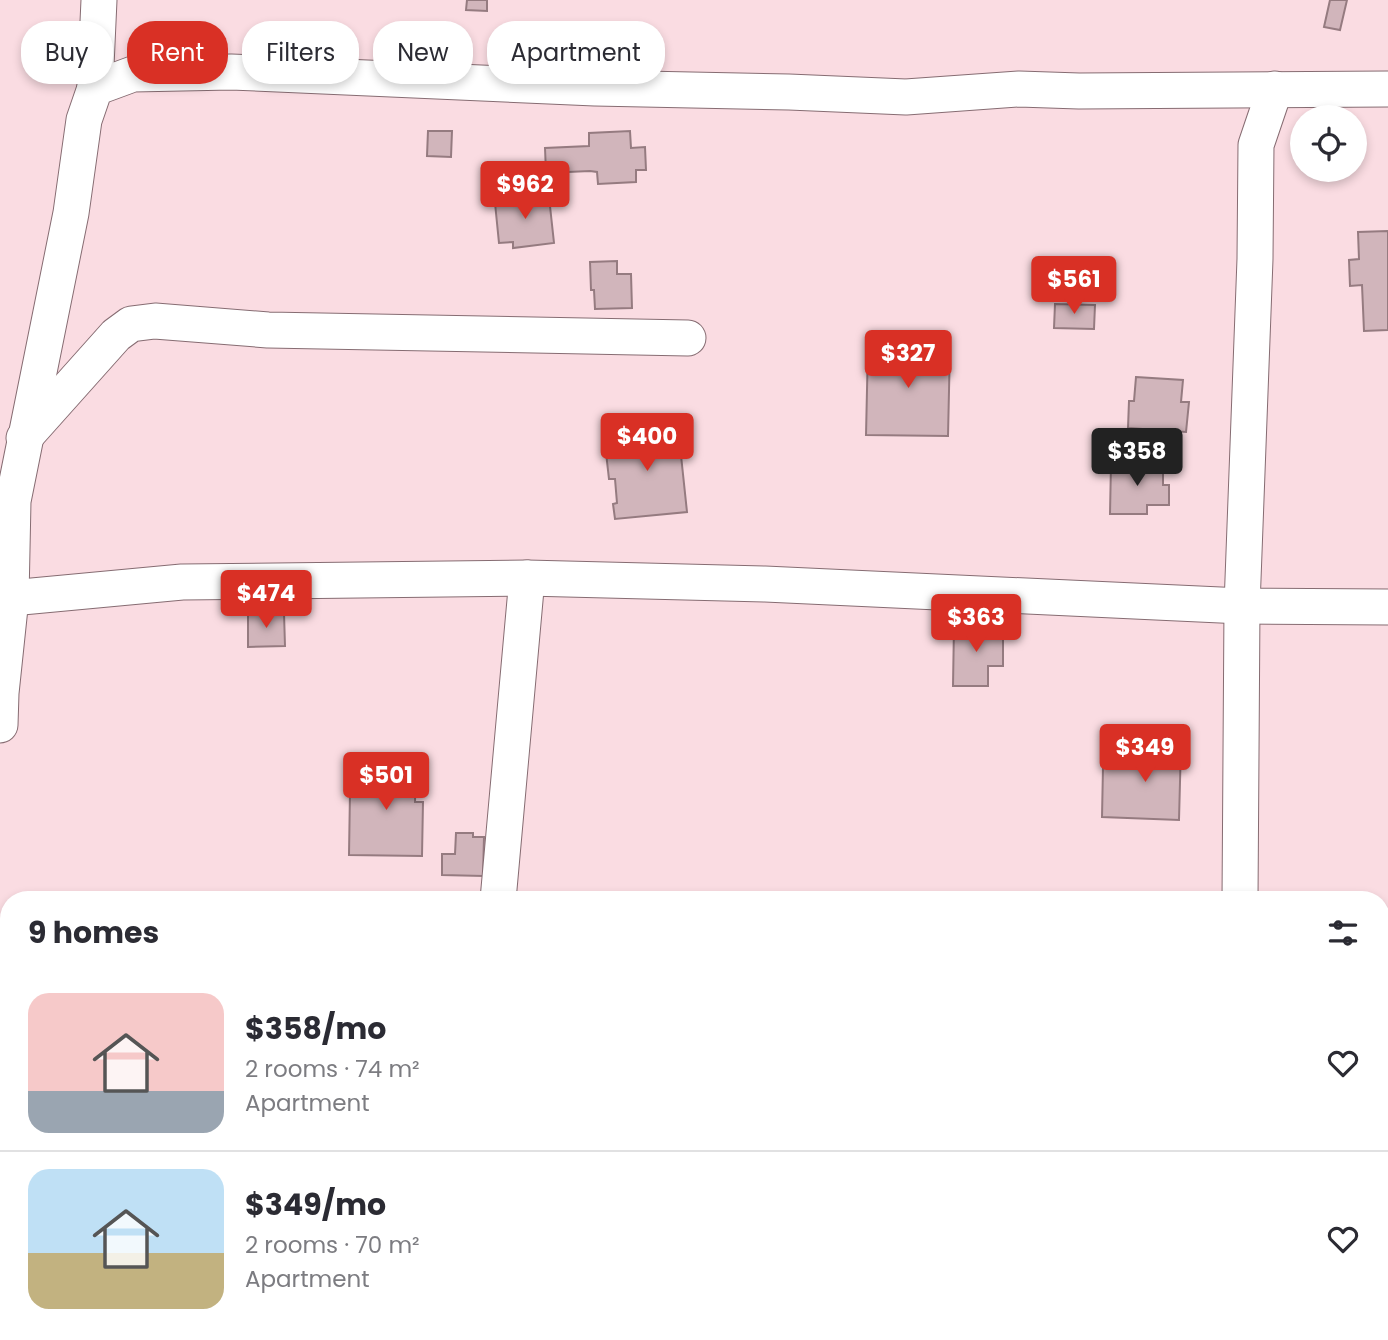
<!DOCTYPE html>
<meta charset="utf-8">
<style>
:root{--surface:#fff;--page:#f7f7f7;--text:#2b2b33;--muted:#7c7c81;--line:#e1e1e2;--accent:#d93025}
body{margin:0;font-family:Poppins,sans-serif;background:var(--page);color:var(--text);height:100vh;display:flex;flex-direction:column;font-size:26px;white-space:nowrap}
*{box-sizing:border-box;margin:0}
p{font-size:23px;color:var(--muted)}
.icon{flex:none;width:38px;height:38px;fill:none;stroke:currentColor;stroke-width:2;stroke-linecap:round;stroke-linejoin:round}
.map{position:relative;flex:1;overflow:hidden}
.panel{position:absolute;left:0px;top:891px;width:1390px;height:450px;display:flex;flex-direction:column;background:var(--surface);border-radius:28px 28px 0 0;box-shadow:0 4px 10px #0003}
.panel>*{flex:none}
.banner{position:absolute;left:21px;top:21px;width:700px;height:63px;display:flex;gap:14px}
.controls{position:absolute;left:1290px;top:105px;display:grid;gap:14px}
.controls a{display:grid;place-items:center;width:77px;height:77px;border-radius:50%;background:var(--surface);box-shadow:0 4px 10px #0003;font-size:35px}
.price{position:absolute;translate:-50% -60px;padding:0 16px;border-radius:7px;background:var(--accent);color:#fff;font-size:23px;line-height:46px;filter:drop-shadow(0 2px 4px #0008)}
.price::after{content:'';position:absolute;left:50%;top:42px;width:21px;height:16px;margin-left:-10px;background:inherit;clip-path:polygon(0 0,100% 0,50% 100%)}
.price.selected{background:#222;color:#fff}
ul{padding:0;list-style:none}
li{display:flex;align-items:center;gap:21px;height:175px;padding:0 28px}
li+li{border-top:2px solid var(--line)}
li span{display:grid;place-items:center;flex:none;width:196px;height:140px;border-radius:21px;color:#555}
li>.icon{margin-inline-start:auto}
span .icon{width:84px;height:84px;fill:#fffc;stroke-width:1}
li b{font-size:30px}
h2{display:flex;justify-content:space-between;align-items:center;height:84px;padding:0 28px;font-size:30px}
.chip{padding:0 24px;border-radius:28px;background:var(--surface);box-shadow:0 4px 10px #0003;font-size:24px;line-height:63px}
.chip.selected{background:var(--accent);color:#fff}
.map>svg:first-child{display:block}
.building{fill:#d1b5bb;stroke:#957b80;stroke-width:2}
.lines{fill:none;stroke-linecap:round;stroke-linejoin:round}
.minor-casing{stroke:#866c72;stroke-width:37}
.minor{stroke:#fff;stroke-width:35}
</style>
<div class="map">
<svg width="1388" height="1340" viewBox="0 0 1388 1340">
<rect width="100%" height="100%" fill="#fadce2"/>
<!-- building -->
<g class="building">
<polygon points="467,0 487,0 487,11 466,10"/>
<polygon points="1330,0 1347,0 1340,30 1324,27"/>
<polygon points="428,131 452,131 451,157 427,156"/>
<polygon points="630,131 631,148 645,147 646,170 636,170 636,182 598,184 597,172 590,171 546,173 545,148 589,146 589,133"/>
<polygon points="534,189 535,198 549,197 554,243 513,248 513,242 499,243 495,203 522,200 521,191"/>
<polygon points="1388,231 1388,330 1364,331 1362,285 1350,286 1349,260 1359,259 1358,232"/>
<polygon points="617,261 617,274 631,274 632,308 595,309 594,290 591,290 590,262"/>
<polygon points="1055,304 1095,305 1094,329 1054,328"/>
<polygon points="868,345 950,346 948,436 866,435"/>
<polygon points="1136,377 1183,380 1181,402 1189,402 1186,432 1128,428 1129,401 1134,401"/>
<polygon points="678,427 687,512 615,519 613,504 617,503 615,479 609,479 604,435"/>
<polygon points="1111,464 1163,464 1163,485 1169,485 1169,505 1147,505 1147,514 1110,514"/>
<polygon points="248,613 284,613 285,646 248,647"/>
<polygon points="954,626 1003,627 1003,666 988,666 988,686 953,686"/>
<polygon points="1130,742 1181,744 1179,820 1102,817 1103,767 1130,768"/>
<polygon points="360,762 416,763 415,802 423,802 422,856 349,855 350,792 359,792"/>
<polygon points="456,833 473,833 473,837 484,837 483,876 442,875 442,854 455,854"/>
<polygon points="425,1332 503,1332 503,1340 435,1340 435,1337 425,1336"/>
<rect x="550" y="1332" width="72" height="8"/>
<rect x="661" y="1332" width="36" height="8"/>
</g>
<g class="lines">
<!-- minor casing -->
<g class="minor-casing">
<g id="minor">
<polyline points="95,88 99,0"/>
<polyline points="24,438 116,335 131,324 155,321 268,330 688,338"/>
<polyline points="11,598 182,582 527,578 765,584 1242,606 1388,607"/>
<polyline points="0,725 1,693 11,598 13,501 71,213 84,120 95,88 133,74 231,72 595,88 789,92 906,97 1019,89 1079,91 1388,89"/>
<polyline points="498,900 527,578"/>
<polyline points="1240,900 1242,606 1255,259 1256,145 1275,89"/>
<polyline points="1381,1212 1388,1212"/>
<polyline points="0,1253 9,1245"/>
<polyline points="862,1340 868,1332"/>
<polyline points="1341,1340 1342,1332"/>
</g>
</g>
<!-- minor -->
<use href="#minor" class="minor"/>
</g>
</svg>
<div class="controls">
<a><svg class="icon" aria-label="locate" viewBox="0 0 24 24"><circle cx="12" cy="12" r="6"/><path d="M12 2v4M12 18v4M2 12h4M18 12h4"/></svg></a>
</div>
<b class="price" style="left:525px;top:221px">$962</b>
<b class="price" style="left:1074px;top:316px">$561</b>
<b class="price" style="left:908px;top:390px">$327</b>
<b class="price" style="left:647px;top:473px">$400</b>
<b class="price selected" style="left:1137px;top:488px">$358</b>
<b class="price" style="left:266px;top:630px">$474</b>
<b class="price" style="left:976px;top:654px">$363</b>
<b class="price" style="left:1145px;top:784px">$349</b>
<b class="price" style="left:386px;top:812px">$501</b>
<div class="banner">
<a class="chip">Buy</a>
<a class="chip selected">Rent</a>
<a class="chip">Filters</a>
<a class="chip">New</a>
<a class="chip">Apartment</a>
</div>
<section class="panel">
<h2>9 homes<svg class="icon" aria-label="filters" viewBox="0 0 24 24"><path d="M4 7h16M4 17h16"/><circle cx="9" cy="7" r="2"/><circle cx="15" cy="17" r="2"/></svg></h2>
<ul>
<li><span style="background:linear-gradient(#f6c9c9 70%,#9aa5b1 0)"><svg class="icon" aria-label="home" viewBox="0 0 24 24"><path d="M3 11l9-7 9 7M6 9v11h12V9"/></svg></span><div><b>$358/mo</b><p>2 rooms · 74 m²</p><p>Apartment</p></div><svg class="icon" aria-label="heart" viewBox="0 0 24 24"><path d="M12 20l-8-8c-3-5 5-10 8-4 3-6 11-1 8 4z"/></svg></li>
<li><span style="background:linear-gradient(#bfe0f5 60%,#c2b280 0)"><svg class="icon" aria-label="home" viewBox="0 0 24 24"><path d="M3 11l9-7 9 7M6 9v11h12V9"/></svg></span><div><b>$349/mo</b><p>2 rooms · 70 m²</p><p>Apartment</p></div><svg class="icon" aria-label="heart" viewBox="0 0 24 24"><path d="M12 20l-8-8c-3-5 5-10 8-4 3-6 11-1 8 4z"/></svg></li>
</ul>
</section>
</div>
